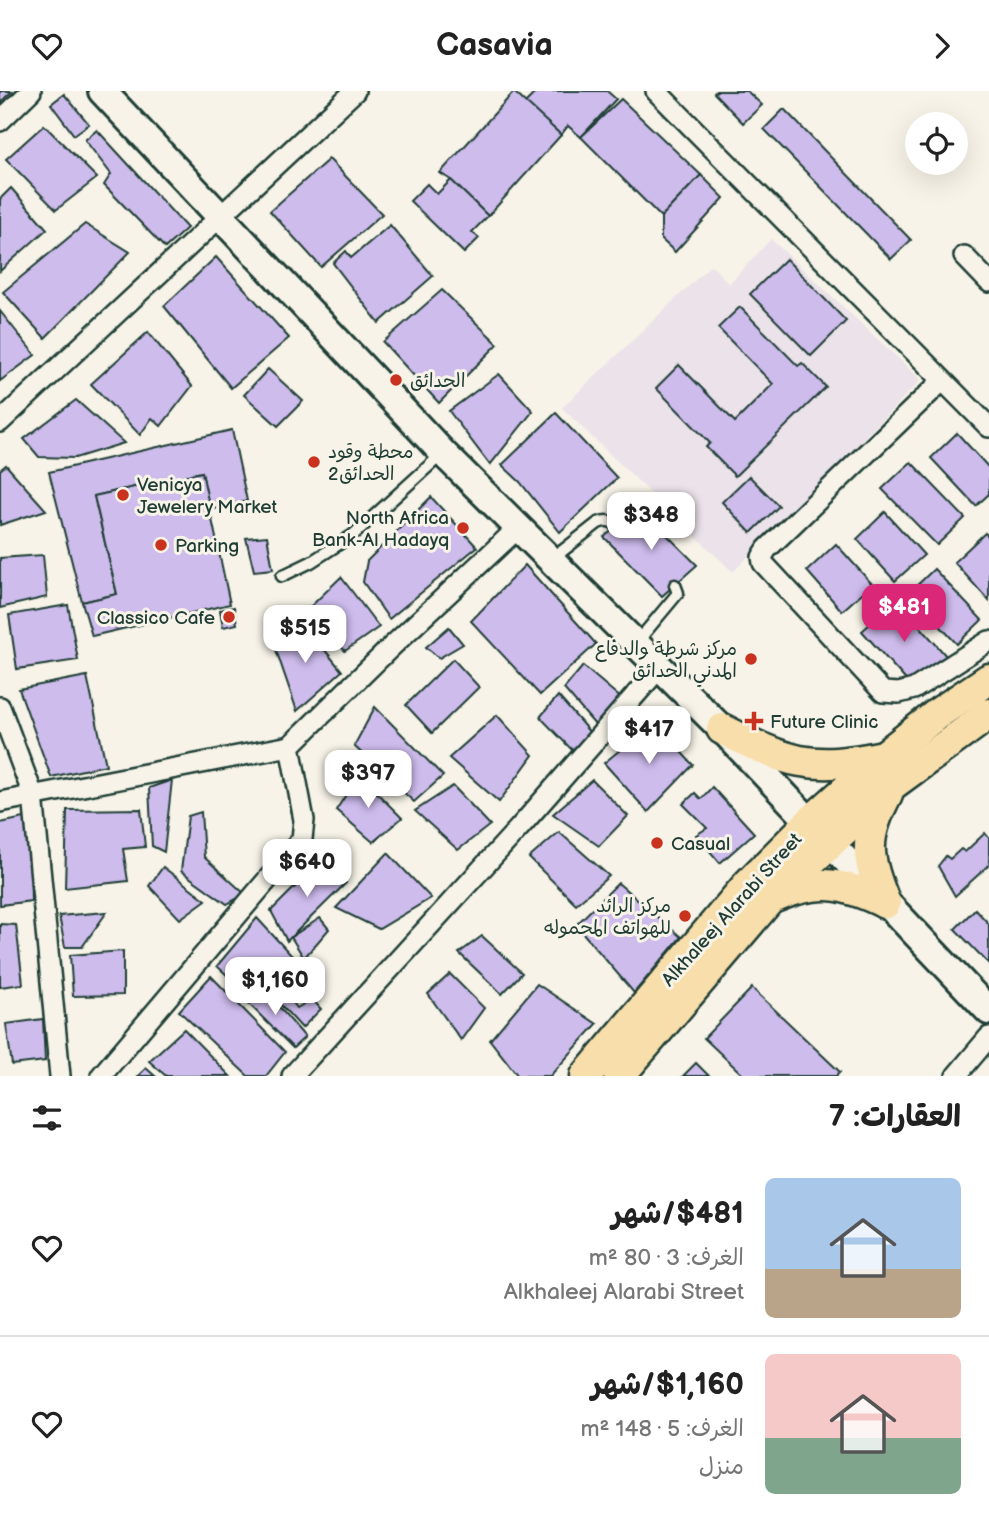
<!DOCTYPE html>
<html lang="ar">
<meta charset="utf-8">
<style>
:root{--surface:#fff;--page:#f2f2f2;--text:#222;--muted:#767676;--line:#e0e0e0;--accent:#db2777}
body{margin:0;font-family:"Balsamiq Sans","Playpen Sans Arabic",sans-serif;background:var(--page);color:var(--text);direction:rtl;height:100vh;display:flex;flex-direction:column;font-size:26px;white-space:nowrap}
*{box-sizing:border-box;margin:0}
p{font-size:23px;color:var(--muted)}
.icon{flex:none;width:38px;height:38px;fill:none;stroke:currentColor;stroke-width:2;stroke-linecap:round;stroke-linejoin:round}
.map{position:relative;height:985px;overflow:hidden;direction:ltr}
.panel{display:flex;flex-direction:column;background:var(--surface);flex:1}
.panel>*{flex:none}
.controls{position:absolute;left:905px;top:21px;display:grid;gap:14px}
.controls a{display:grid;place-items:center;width:63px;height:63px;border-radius:50%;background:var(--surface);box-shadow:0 7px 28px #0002;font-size:35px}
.price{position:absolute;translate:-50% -60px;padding:0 16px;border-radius:14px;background:#fff;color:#222;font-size:23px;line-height:46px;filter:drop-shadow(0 2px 4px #0008)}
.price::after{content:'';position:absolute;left:50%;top:42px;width:21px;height:16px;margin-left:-10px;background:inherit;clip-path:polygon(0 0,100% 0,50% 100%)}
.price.current{background:var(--accent);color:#fff}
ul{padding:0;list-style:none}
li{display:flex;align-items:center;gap:21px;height:175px;padding:0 28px}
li+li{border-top:2px solid var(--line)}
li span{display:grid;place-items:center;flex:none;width:196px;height:140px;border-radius:10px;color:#555}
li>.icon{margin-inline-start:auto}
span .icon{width:84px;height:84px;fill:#fffc;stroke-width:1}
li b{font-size:30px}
h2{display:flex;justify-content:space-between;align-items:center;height:84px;padding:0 28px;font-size:30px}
header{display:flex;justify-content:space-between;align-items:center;height:91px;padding:0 28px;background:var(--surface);font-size:32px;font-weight:700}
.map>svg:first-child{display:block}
.built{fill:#ebe2ea}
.building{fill:#cebced;stroke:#1f3d34;stroke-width:2}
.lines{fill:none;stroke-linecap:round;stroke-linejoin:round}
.service-casing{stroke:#1f3d34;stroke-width:15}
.minor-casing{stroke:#1f3d34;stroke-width:24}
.secondary-casing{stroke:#1f3d34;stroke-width:32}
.primary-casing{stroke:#1f3d34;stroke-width:35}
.service{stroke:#f7f3e8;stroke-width:10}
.minor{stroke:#f7f3e8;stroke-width:19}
.secondary{stroke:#f7f3e8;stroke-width:26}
.primary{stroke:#f8deab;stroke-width:30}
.poi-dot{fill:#c8321e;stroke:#f7f3e8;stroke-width:2.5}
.labels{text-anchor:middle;stroke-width:6;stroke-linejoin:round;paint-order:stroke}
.poi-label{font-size:19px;fill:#1f3d34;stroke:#f7f3e8;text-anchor:start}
.street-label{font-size:19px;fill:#1f3d34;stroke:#f7f3e8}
</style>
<header><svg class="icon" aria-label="forward" viewBox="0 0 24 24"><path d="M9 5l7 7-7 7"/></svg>Casavia<svg class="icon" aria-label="heart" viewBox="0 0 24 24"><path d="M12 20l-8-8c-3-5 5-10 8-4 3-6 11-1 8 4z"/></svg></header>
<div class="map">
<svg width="989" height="985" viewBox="0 0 989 985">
<rect width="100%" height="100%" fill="#f7f3e8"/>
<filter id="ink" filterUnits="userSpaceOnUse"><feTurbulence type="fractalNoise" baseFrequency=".0143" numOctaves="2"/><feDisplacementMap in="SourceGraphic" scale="14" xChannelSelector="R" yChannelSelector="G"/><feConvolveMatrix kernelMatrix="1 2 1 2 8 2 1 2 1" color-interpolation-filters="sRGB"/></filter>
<g filter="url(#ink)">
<!-- built -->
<polygon class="built" points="771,148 921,289 733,481 562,317 711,174 729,193"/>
<!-- building -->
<g class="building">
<polygon points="0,0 12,0 0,12"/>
<polygon points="537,0 607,0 616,8 581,46 568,35 561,44 525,12"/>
<polygon points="716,0 747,0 762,14 743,32 714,2"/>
<polygon points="514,1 561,44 488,125 451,89 440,82"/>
<polygon points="64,3 89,33 74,44 51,13"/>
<polygon points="621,8 701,84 661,126 581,46"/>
<polygon points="784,18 911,149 891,168 764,38"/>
<polygon points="44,34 97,87 56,119 6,68"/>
<polygon points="97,39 187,137 165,157 104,94 111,83 85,49"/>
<polygon points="329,68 382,123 321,176 270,120"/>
<polygon points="701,84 724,107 675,161 661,148 661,126"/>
<polygon points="451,89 488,125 472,141 479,147 464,162 410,110 427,93 437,103"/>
<polygon points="11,97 47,138 0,180 0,108"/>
<polygon points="85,133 130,161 45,247 3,201"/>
<polygon points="390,134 433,185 379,232 333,172 346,160 351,167"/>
<polygon points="216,166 289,247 231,297 164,215"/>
<polygon points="786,168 846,230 811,265 750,203"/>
<polygon points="442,199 498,253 439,312 383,251"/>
<polygon points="740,216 798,275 802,272 826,296 735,385 706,356 710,352 656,297 679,274 735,331 773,293 718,237"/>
<polygon points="0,220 35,264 0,290"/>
<polygon points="148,241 192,295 161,335 152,327 140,344 91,293"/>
<polygon points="268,278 303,310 278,335 244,304"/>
<polygon points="499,283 533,320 490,374 449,320"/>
<polygon points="76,309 124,352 75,367 39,366 24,348"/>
<polygon points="556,322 617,387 560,441 520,391 502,374"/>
<polygon points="232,339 247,410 209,419 202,381 94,405 117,503 82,511 49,381"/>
<polygon points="957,342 989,377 989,403 976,415 931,367"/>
<polygon points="911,371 965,427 937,454 882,398"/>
<polygon points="6,374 46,419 0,434 0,379"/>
<polygon points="202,381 230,513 92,545 82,511 117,503 94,405"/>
<polygon points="749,385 779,415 751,442 722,411"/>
<polygon points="431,406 477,456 389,528 363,491 367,470"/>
<polygon points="640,417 697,474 662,505 604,446"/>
<polygon points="885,421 924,464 895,490 857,448"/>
<polygon points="985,442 989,446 989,510 954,471"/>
<polygon points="267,445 273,478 254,480 246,447"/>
<polygon points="836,453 872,493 842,520 807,480"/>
<polygon points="43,464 47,506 0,517 0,467"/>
<polygon points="525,474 596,553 540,604 471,530"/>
<polygon points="934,478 982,529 957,553 909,502"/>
<polygon points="341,486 379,536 345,560 308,518"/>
<polygon points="897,509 947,566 912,596 862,540"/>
<polygon points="68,514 78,569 17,578 9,524"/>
<polygon points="234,516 237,533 223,536 220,519"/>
<polygon points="302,531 342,580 297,620 274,553"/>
<polygon points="449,536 463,553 439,567 426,556"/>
<polygon points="453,568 479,596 432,642 406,614"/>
<polygon points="583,575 622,608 596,635 564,598"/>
<polygon points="87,585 106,674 51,686 19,598"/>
<polygon points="558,605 592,644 573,660 540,626"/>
<polygon points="375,616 443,685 414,711 354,655"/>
<polygon points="497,624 533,664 499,711 449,667"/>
<polygon points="654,631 693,674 648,721 604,672"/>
<polygon points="359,684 402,727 373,751 336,719"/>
<polygon points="172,689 164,761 152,755 149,697"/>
<polygon points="592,689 628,725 599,755 553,723"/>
<polygon points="453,695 490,734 458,759 415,720"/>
<polygon points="712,696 754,742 720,772 696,744 707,737 683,713 695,702 701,708"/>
<polygon points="141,718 145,756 123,758 128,790 65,797 67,719"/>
<polygon points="201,721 204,766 245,803 227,813 181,780 188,725"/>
<polygon points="29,726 31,810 0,814 0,732"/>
<polygon points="559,741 609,785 576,813 529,767"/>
<polygon points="985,742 989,747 989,774 955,805 938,775 946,765 950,768 961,758 965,761"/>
<polygon points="388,762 431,807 379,838 336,817"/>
<polygon points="322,769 346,792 287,850 271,820"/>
<polygon points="163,776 206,809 180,828 149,795"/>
<polygon points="618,792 681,846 634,902 576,834"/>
<polygon points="975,818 989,833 989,873 955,838"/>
<polygon points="107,821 82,856 65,856 59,825"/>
<polygon points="257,827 316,891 315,901 287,898 257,888 241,897 217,875"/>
<polygon points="320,827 329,838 304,867 291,846"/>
<polygon points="0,833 16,834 23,893 0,896"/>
<polygon points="482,845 522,882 502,903 459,862"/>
<polygon points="123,860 123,904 73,905 70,864"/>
<polygon points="450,883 484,917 461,949 428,903"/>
<polygon points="211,885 285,961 266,985 248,985 179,920"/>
<polygon points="537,893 597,933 550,985 518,985 490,949"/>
<polygon points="752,897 840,981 836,985 744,985 704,947"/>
<polygon points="244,901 266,901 305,946 293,957 250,914"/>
<polygon points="288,905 297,917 312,908 321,918 302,937 279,912"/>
<polygon points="43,928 45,970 12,974 6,933"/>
<polygon points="184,938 230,985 166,985 149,970"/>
<polygon points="696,972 709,985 683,985"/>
<polygon points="146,977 155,985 138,985"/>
</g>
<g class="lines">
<!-- service casing -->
<g class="service-casing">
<g id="service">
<path d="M552,468L598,432C606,429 611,429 617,435"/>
<polyline points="282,485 311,471 353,444 442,363"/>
<polyline points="638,550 678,502 675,494"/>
</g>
</g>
<!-- minor casing -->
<g class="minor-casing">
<g id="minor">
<polyline points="656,0 989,336"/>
<polyline points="0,30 31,0"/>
<polyline points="964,165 989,191"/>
<polyline points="942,290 767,458 762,466 763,472 883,601 899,602 914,598 989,550"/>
<polyline points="0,331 355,0"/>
<polyline points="0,616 33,704 60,985"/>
<polyline points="0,711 290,655 390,557 517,438"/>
<polyline points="101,985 302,748 304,729 290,655"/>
<polyline points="292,985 519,737 659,577"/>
<polyline points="956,985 989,946"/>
</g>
</g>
<!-- secondary casing -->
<g class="secondary-casing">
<polyline id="secondary" points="102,0 443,362 722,638 989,920"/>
</g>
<!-- primary casing -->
<g class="primary-casing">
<g id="primary">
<path d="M722,638C788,672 809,680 884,665"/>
<path d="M775,806C819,787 844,792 885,812"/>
<path d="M885,812C866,767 863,747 887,703"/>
<polyline points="586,985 749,792 809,732 884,665 937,623 989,588"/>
<polyline points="619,985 769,809 893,693 989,623"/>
</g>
</g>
<!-- service -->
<use href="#service" class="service"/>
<!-- minor -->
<use href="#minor" class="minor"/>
<!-- secondary -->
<use href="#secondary" class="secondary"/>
<!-- primary -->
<use href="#primary" class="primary"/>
</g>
</g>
<!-- markers -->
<g class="poi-dot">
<circle cx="396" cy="289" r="7"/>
<circle cx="314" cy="371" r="7"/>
<circle cx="123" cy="404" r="7"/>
<circle cx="463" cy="437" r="7"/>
<circle cx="161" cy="454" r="7"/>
<circle cx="229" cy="526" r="7"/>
<circle cx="751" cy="568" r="7"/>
<path d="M750.5 619.5h7v7h7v7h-7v7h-7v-7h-7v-7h7z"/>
<circle cx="657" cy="752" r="7"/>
<circle cx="685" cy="825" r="7"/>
</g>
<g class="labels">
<!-- poi labels -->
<g class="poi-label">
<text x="410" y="296">الحدائق</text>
<text x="328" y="367">محطة وقود<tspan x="328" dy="22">الحدائق2</tspan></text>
<text x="137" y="400">Venicya<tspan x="137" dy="22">Jewelery Market</tspan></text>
<text x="449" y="433" text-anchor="end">North Africa<tspan x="449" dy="22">Bank-Al Hadayq</tspan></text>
<text x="175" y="461">Parking</text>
<text x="215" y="533" text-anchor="end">Classico Cafe</text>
<text x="737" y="564" text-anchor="end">مركز شرطة والدفاع<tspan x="737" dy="22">المدني الحدائق</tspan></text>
<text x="770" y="637">Future Clinic</text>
<text x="671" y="759">Casual</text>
<text x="671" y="821" text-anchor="end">مركز الرائد<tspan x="671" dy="22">للهواتف المحموله</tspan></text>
</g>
<!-- street labels -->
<g class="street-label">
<text transform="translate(731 818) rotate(-48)" y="7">Alkhaleej Alarabi Street</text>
</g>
</g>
</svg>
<div class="controls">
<a><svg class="icon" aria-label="locate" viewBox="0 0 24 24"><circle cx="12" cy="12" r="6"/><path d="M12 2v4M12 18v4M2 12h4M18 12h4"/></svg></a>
</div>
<b class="price" style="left:651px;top:461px">$348</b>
<b class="price current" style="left:904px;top:553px">$481</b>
<b class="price" style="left:305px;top:574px">$515</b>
<b class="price" style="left:649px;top:675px">$417</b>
<b class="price" style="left:368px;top:719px">$397</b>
<b class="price" style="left:307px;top:808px">$640</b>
<b class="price" style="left:275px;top:926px">$1,160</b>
</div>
<section class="panel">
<h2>العقارات: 7<svg class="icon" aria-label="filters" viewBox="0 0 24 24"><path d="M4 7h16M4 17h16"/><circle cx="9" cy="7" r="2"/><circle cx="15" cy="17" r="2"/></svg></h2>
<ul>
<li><span style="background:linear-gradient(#a9c7e8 65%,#b9a48a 0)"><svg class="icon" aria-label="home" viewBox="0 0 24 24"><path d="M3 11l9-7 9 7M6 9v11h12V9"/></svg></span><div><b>$481/شهر</b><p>الغرف: 3 · 80 m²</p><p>Alkhaleej Alarabi Street</p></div><svg class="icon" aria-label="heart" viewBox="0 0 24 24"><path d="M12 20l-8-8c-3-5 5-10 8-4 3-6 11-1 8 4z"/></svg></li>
<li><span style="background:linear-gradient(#f6c9c9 60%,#7fa58c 0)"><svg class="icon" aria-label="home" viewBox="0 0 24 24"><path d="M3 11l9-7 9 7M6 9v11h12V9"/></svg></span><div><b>$1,160/شهر</b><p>الغرف: 5 · 148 m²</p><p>منزل</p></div><svg class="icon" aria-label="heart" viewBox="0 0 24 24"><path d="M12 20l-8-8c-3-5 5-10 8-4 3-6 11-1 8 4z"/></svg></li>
</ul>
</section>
